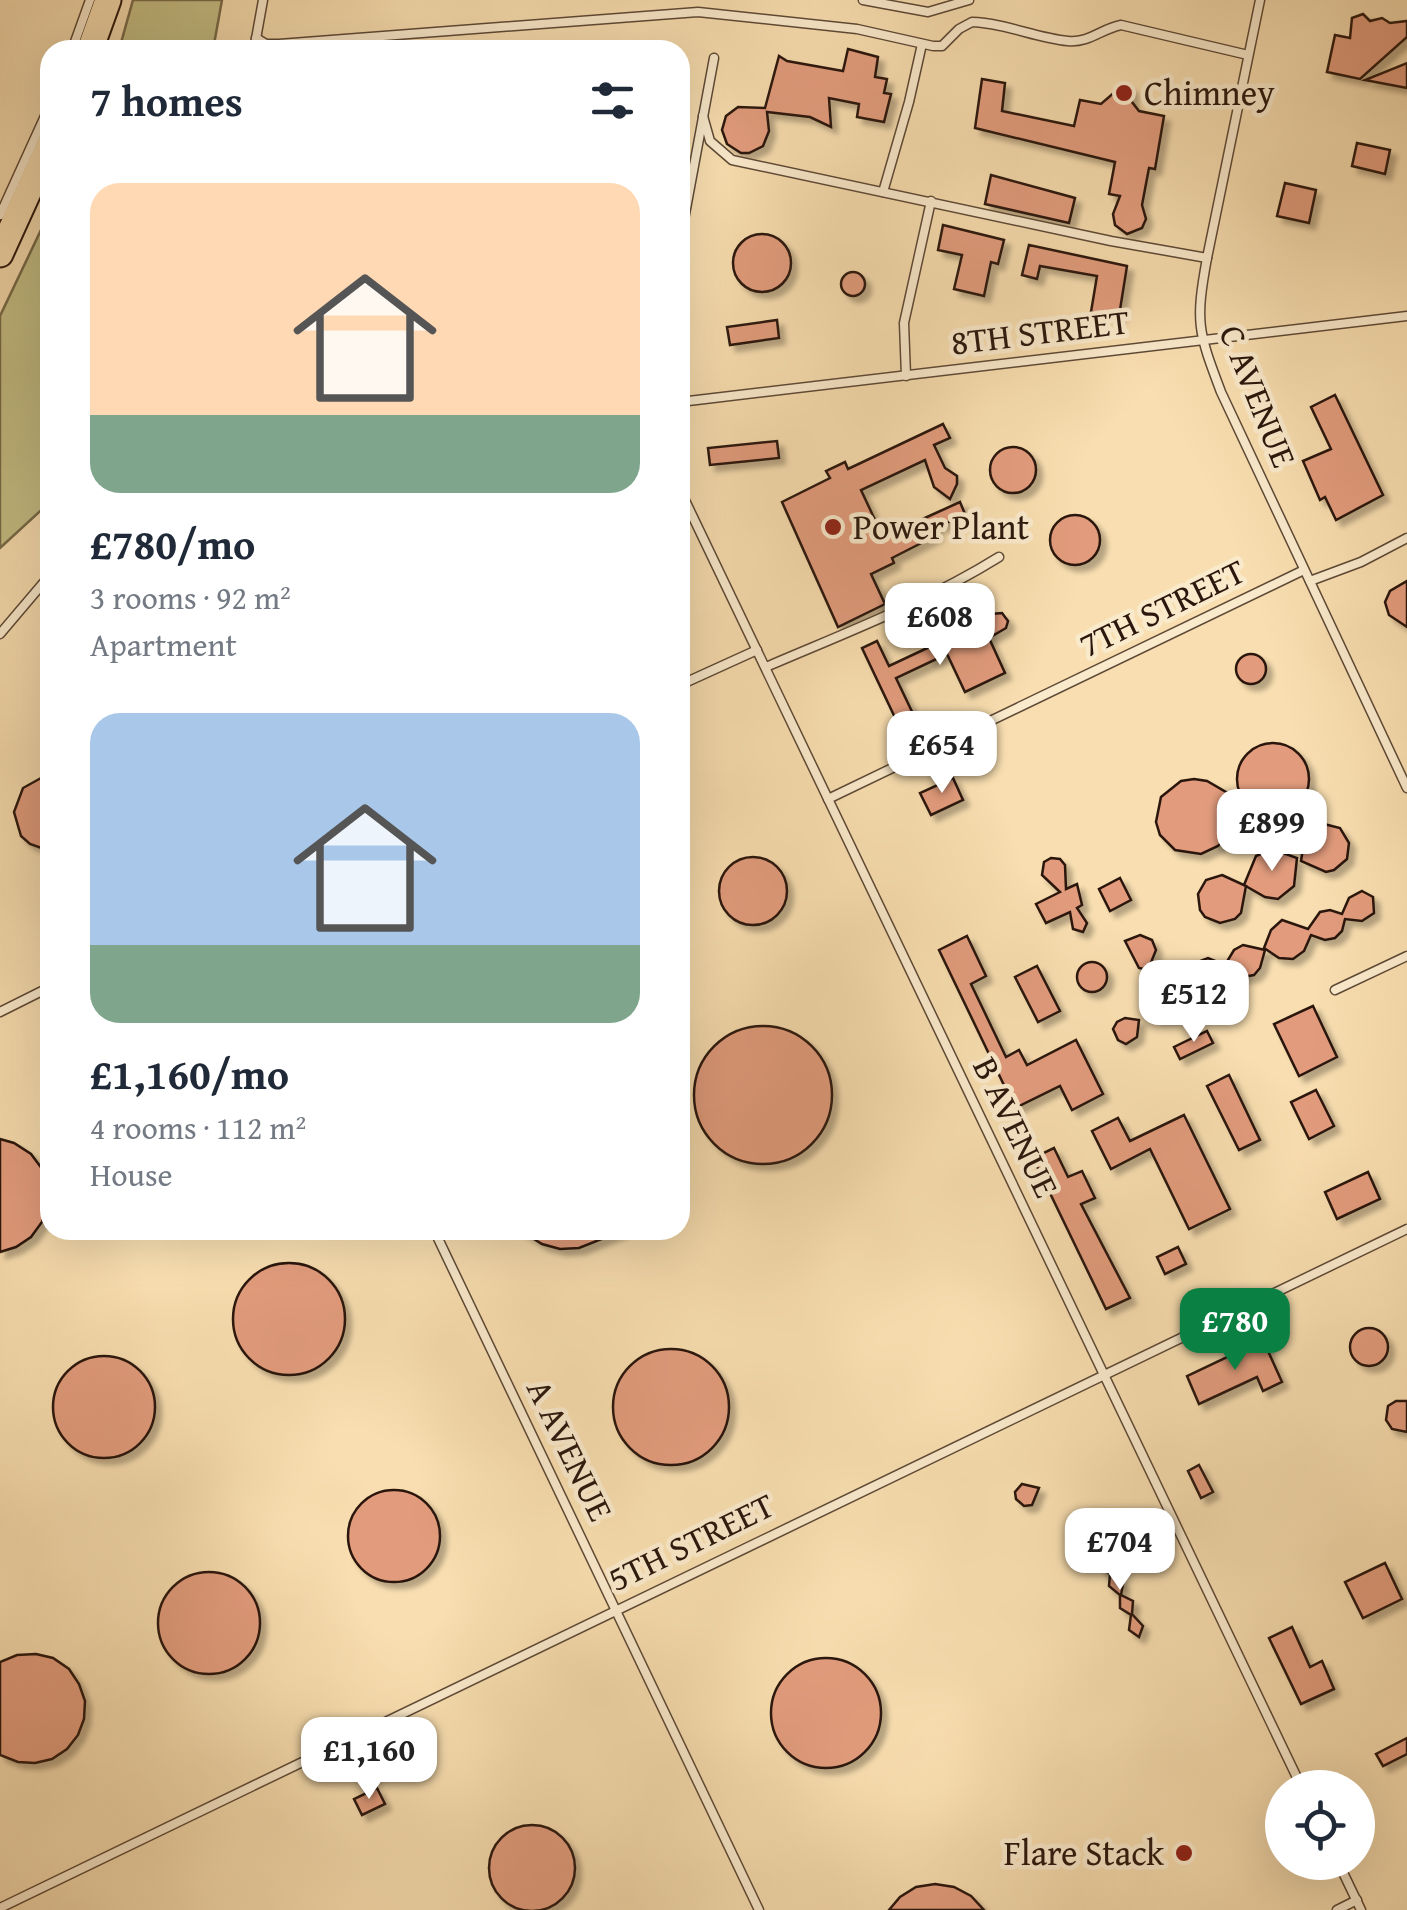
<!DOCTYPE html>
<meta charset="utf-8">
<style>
:root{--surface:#fff;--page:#f6f6f7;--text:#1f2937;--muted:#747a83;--accent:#0b8043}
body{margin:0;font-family:"Gentium Book Plus",serif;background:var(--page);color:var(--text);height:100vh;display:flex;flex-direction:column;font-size:38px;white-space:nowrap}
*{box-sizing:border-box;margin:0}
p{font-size:32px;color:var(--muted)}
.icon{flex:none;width:55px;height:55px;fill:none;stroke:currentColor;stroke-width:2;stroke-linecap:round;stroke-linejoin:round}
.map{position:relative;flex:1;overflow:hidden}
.sheet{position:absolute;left:40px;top:40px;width:650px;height:1200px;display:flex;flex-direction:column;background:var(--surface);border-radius:30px;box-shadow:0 10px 40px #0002}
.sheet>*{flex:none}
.buttons{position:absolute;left:1265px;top:1770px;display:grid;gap:20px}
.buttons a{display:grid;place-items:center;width:110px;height:110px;border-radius:50%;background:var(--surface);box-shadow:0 10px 40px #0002;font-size:50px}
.price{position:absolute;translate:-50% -85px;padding:0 22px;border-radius:20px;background:#fff;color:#222;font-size:32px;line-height:65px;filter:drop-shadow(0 2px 5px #0008)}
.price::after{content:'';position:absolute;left:50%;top:60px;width:30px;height:22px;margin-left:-15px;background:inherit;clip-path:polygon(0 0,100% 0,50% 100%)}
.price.active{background:var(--accent);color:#fff}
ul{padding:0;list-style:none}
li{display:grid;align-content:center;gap:20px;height:530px;padding:0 50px}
li span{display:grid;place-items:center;height:310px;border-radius:30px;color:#555}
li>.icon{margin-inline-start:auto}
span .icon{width:180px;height:180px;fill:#fffc;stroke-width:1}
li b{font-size:42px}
h2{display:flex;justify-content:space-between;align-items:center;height:120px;padding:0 50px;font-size:42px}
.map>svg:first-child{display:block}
.green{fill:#c5bf86;stroke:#786b4a;stroke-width:2.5}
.building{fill:#e29c7d;stroke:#2b170d;stroke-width:2.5;filter:url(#shadow)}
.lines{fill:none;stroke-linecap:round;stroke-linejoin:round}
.lane-casing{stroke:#5e4936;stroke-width:11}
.primary-casing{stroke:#2b170d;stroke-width:29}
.lane{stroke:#faeacc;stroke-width:8}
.primary{stroke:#f8deb0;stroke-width:25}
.poi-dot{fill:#8f2418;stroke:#faeacc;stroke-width:4}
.labels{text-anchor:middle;stroke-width:9;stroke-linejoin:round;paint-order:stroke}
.poi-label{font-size:35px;fill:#2b170d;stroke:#faeacc;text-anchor:start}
.street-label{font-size:35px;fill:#2b170d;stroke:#faeacc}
</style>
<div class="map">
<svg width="1407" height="1910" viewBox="0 0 1407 1910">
<defs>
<filter id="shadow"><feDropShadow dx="6" dy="6" stdDeviation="2.5" flood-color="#0004"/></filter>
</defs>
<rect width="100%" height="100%" fill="#f8deb0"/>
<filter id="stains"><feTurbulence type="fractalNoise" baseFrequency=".002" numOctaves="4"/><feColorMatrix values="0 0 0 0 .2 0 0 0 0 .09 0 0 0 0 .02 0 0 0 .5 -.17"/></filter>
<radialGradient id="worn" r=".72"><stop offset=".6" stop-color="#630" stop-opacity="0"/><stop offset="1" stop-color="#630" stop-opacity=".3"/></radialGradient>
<!-- green -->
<g class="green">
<polygon points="133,0 222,0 213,50 119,50"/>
<polygon points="50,211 50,502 0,548 0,316"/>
</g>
<!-- building -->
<g class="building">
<polygon points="1363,14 1370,21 1382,18 1390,23 1407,21 1407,37 1360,79 1327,72 1335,35 1350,38 1352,18"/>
<polygon points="848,49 878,57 875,77 887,79 884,93 891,94 884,122 857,117 859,104 829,98 831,127 810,117 767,112 769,131 763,146 749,153 741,153 727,144 722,130 726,116 738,107 765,108 779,56 787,61 843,71"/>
<polygon points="1407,63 1407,88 1365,80"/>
<polygon points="982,79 1005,83 1002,111 1074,126 1080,100 1101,104 1124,84 1132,88 1132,102 1139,111 1164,116 1155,169 1149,168 1142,205 1146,219 1142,228 1127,234 1115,225 1113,214 1120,196 1109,194 1115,162 975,128"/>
<polygon points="1357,143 1390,150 1385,174 1352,166"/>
<polygon points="991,175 1075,198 1069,223 985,204"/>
<polygon points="1285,183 1316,190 1309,223 1277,216"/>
<polygon points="943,225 1004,240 998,264 991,262 984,296 954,289 962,255 938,250"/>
<circle cx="762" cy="263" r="29"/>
<polygon points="1029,245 1127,266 1119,316 1091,312 1097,276 1040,266 1037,279 1022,275"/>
<circle cx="853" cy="284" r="12"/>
<polygon points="777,320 779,338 730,345 727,327"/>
<polygon points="1335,395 1383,495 1336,520 1325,497 1320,500 1303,461 1331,449 1311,407"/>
<polygon points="943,424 950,438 934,445 945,468 957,476 957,484 950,499 934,487 925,460 861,490 883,537 960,502 965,514 934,529 937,535 892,558 894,563 871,574 885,604 838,627 782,502 830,478 826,471 845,462 848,469"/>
<polygon points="777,441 779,458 710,465 708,448"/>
<circle cx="1013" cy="470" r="23"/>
<circle cx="1075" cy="540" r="25"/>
<polygon points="1407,581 1407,627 1389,615 1385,602 1390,591"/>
<polygon points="1002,613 1008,621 1006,628 989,638 1005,673 965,692 947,654 896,678 925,739 909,747 862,648 877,641 889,666 987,620 991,614"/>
<circle cx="1251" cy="669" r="15"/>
<circle cx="1273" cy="779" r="36"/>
<polygon points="50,773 50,851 30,844 21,836 14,812 23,788"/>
<polygon points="953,778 963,800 931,815 920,793"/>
<polygon points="1194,779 1207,781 1231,795 1231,823 1227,836 1218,846 1201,854 1175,850 1160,835 1156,822 1161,797 1181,781"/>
<polygon points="1324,824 1340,828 1349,843 1347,859 1334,870 1326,872 1301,861 1305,835"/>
<polygon points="1272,849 1297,858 1294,886 1278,899 1265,897 1244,885 1256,856"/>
<circle cx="753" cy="891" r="34"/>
<polygon points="1051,858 1060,859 1065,865 1066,889 1077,884 1082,905 1077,908 1087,923 1083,932 1073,929 1070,912 1046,923 1036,904 1060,892 1042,875 1044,862"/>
<polygon points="1222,875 1246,886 1241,913 1235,919 1220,923 1205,917 1200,910 1198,894 1206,880"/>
<polygon points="1120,878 1131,900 1110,911 1099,889"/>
<polygon points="1362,891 1373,897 1374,913 1362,921 1345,919 1342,931 1335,938 1325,940 1311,935 1304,951 1293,959 1279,958 1264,948 1271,930 1282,920 1308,929 1320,912 1330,910 1342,914 1349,898"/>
<polygon points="1140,935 1152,940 1156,950 1148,970 1139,968 1125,941"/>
<polygon points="967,936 986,976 971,984 1006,1057 1019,1050 1027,1065 1076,1040 1103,1094 1072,1110 1060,1086 1015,1108 939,950"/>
<polygon points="1243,945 1265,950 1260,968 1254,975 1243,977 1232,973 1224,990 1212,998 1189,993 1182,1009 1171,1017 1157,1017 1148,1011 1144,994 1156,975 1171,978 1183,985 1195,963 1208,958 1225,965 1234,950"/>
<circle cx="1092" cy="977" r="15"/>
<polygon points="1037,966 1060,1011 1038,1022 1015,977"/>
<polygon points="1313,1006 1337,1057 1299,1076 1274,1024"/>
<polygon points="1125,1018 1139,1020 1137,1037 1126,1044 1118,1040 1113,1029 1117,1022"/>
<circle cx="763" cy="1095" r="69"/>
<polygon points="1207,1031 1213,1043 1180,1059 1174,1047"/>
<polygon points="1229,1075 1260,1140 1239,1150 1207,1086"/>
<polygon points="1316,1090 1334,1126 1309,1139 1291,1102"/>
<polygon points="1184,1115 1230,1209 1189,1229 1150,1149 1111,1169 1092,1131 1118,1118 1130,1141"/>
<polygon points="0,1139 14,1143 31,1154 43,1170 48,1187 48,1206 42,1222 31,1237 16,1247 0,1252"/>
<polygon points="1054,1148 1068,1177 1082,1171 1095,1198 1081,1204 1130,1298 1106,1309 1033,1158"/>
<polygon points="1368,1172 1380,1199 1337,1219 1325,1192"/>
<polygon points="520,1230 622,1230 622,1231 579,1248 560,1249 542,1244"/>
<polygon points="1178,1247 1186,1264 1165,1274 1157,1257"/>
<circle cx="289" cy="1319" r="56"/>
<circle cx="1369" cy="1347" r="19"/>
<polygon points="1263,1340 1282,1382 1263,1391 1257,1377 1199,1404 1187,1376"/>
<circle cx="671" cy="1407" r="58"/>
<circle cx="104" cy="1407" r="51"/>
<polygon points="1396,1401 1407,1401 1407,1432 1392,1429 1386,1420 1388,1406"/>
<polygon points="1199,1465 1213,1492 1201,1498 1188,1471"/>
<polygon points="1022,1484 1039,1488 1032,1505 1024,1506 1016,1499 1015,1492"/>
<circle cx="394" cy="1536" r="46"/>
<polygon points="1100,1553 1113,1560 1114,1572 1123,1584 1121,1595 1133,1601 1132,1614 1143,1626 1139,1637 1129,1630 1131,1615 1120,1608 1120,1595 1109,1586 1110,1574 1099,1566"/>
<polygon points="1385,1563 1402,1599 1363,1618 1345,1582"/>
<circle cx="209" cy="1623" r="51"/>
<polygon points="1292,1627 1310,1667 1322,1661 1334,1689 1301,1704 1269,1638"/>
<polygon points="36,1654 53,1658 69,1669 79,1684 85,1701 84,1719 78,1735 67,1749 52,1759 35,1763 18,1762 0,1755 0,1662 17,1655"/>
<circle cx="826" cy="1713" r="55"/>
<polygon points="1407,1738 1407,1754 1383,1766 1376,1754"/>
<polygon points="377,1788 385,1804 362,1815 354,1799"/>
<circle cx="532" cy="1868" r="43"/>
<polygon points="935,1884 954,1887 971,1896 984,1910 889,1910 900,1897 916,1887"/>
</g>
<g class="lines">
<!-- lane casing -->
<g class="lane-casing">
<g id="lane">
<polyline points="863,0 928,12 969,0"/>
<path d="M1260,0L1207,258C1195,323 1198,331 1221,392L1407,788"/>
<path d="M256,38L266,44H279L698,12L857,29L933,46H942L959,29L972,22C1005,23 1036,38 1068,41C1089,43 1101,29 1121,25L1248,55"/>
<polyline points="72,50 90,0"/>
<polyline points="254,50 263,0"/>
<polyline points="703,116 710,141 732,160 1111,241 1207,258"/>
<polyline points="883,192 909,102 922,44"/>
<polyline points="0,215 50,105"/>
<polyline points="680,241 714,58"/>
<polyline points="906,376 904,323 931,201"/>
<polyline points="680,402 1407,316"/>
<polyline points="680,490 1302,1788"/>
<polyline points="1310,581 1361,562 1407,538"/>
<polyline points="0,634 50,575"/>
<path d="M766,667C845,633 925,603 999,557"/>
<polyline points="680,685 757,650"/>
<polyline points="828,799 1304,570"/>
<polyline points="1335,990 1407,956"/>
<polyline points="0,1012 50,987"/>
<polyline points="434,1230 759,1910"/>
<polyline points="1338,1862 1361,1910"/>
<polyline points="0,1908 1407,1229"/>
<polyline points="1337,1910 1357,1900"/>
</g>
</g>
<!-- primary casing -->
<g class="primary-casing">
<g id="primary">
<polyline points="90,50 108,0"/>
<polyline points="0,254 50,144"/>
</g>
</g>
<!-- lane -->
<use href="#lane" class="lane"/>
<!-- primary -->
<use href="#primary" class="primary"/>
</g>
<!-- markers -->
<g class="poi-dot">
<circle cx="1124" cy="93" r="10"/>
<circle cx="833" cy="527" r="10"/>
<circle cx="1184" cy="1853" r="10"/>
</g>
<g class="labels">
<!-- poi labels -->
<g class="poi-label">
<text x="1144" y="105">Chimney</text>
<text x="853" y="539">Power Plant</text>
<text x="1164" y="1865" text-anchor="end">Flare Stack</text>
</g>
<!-- street labels -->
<g class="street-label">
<text transform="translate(1040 332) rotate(-7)" y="12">8TH STREET</text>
<text transform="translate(1258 396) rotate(68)" y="12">C AVENUE</text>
<text transform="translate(1162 608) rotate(-26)" y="12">7TH STREET</text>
<text transform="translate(1016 1127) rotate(64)" y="12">B AVENUE</text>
<text transform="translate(570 1450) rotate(64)" y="12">A AVENUE</text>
<text transform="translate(691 1542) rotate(-26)" y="12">5TH STREET</text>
</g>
</g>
<rect width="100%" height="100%" filter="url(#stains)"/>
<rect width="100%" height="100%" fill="url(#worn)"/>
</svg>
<div class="buttons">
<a><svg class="icon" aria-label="locate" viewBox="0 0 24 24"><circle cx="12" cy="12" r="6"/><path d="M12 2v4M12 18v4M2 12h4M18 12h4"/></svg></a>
</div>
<b class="price" style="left:940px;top:668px">£608</b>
<b class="price" style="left:942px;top:796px">£654</b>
<b class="price" style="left:1272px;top:874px">£899</b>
<b class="price" style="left:1194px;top:1045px">£512</b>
<b class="price active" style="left:1235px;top:1373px">£780</b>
<b class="price" style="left:1120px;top:1593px">£704</b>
<b class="price" style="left:369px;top:1802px">£1,160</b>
<section class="sheet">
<h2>7 homes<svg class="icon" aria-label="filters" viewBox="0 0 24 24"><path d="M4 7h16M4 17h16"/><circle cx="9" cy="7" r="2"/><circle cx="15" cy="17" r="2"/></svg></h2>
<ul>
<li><span style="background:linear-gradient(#ffd9b3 75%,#7fa58c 0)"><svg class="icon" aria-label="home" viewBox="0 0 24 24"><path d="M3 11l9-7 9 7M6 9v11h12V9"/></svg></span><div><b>£780/mo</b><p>3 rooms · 92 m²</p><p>Apartment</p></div></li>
<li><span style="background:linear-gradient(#a9c7e8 75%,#7fa58c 0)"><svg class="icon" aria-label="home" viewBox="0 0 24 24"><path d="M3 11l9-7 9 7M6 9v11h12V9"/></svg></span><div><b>£1,160/mo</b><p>4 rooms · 112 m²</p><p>House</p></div></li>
</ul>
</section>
</div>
